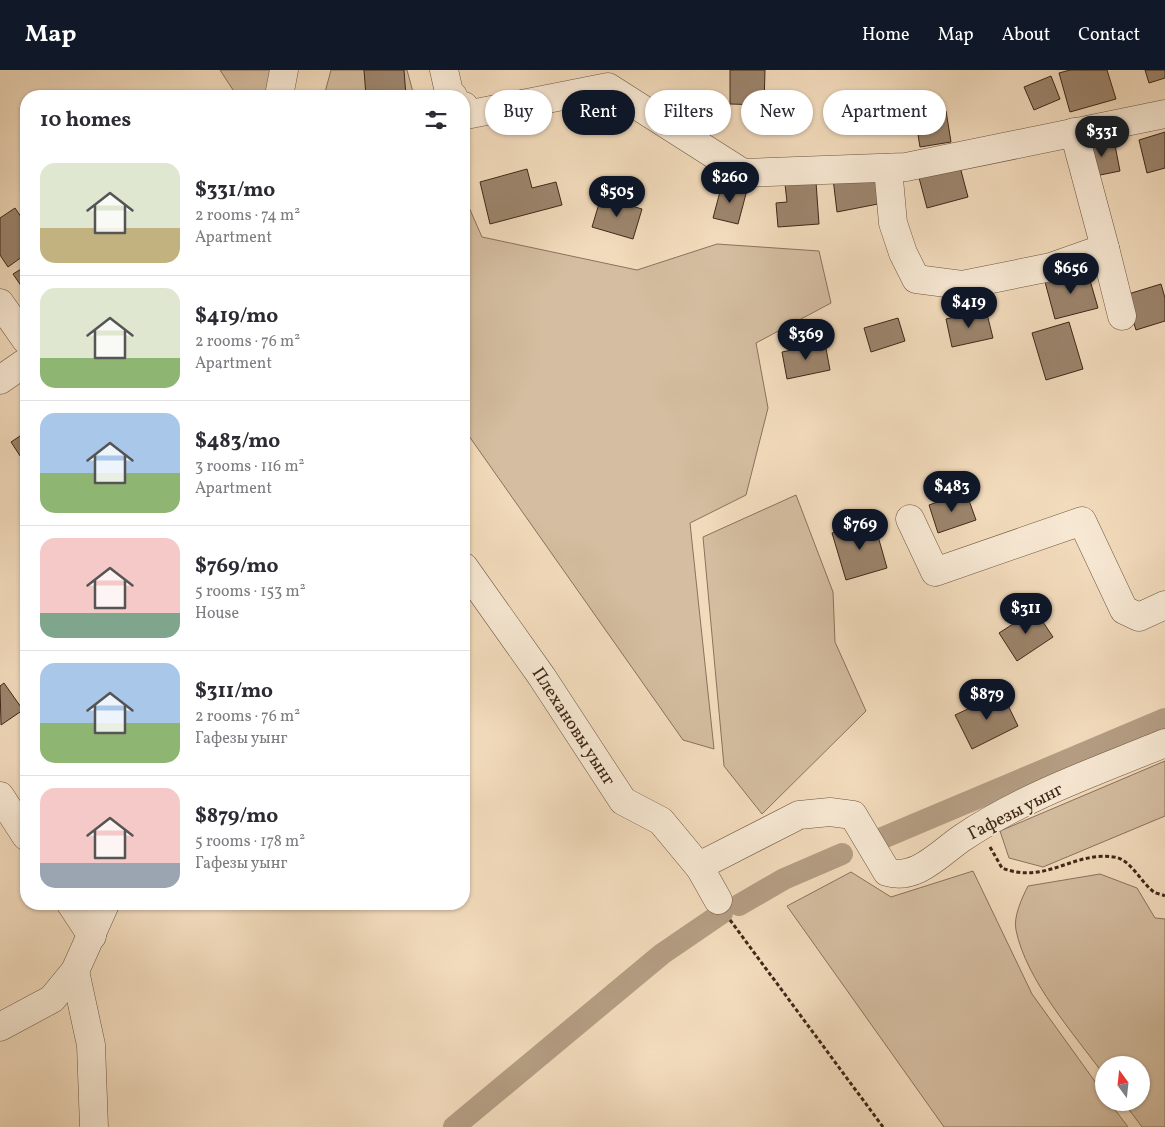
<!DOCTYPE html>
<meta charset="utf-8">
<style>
:root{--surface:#fff;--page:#f7f7f7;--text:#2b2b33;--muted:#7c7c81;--line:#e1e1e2;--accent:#111827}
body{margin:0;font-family:Vollkorn,serif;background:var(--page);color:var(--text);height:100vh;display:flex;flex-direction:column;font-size:19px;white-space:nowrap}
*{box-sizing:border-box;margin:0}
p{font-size:16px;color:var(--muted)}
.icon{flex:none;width:28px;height:28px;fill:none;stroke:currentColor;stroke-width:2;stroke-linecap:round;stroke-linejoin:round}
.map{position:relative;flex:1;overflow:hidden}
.details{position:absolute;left:20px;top:20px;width:450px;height:820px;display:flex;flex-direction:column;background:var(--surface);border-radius:20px;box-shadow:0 1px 4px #0004}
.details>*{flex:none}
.banner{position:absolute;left:485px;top:20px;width:475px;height:45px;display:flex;gap:10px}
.needle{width:32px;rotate:345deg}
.controls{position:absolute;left:1095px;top:986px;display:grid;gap:10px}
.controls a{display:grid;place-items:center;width:55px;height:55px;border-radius:50%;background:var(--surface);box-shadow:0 1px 4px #0004;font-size:25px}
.price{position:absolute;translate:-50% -42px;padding:0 11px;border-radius:18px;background:var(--accent);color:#fff;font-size:16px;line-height:32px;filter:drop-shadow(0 1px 2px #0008)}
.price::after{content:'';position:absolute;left:50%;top:30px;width:15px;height:11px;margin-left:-8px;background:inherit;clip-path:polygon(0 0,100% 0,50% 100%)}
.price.active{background:#222;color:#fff}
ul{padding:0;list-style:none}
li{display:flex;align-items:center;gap:15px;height:125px;padding:0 20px}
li+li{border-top:1px solid var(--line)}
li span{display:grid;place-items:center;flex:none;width:140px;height:100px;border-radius:15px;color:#555}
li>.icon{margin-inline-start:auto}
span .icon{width:60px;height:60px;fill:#fffc;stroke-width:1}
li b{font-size:21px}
h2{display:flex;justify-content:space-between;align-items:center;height:60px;padding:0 20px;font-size:21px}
.pill{padding:0 18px;border-radius:22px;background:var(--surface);box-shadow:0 1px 4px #0004;font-size:18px;line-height:45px}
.pill.active{background:var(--accent);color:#fff}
header{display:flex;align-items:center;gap:30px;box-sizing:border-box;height:70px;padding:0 25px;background:var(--accent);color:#fff}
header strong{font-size:24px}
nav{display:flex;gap:28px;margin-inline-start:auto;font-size:18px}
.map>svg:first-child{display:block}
.green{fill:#d4bda0;stroke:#8a725c}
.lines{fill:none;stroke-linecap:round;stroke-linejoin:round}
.canal{stroke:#b59e84;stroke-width:22}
.building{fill:#9c856d;stroke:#3f2818}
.minor-casing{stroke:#6c5541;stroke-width:29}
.path{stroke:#3f2818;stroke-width:3;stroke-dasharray:4 2.5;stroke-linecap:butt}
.minor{stroke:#f7e8d3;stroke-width:28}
.labels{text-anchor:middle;stroke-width:4;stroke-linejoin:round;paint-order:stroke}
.street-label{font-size:18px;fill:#3f2818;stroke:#f7e8d3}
</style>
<header>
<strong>Map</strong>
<nav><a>Home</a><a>Map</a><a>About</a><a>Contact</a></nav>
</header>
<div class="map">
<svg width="1165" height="1057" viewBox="0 0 1165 1057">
<rect width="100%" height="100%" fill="#f2dbbc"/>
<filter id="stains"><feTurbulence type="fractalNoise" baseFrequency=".004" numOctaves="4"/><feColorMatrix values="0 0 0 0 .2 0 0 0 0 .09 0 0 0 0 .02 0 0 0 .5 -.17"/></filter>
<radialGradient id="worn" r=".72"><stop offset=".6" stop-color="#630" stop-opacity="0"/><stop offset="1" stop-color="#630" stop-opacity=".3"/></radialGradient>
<!-- green -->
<g class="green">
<polygon points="220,0 272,0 267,26 237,26"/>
<polygon points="331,0 407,0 414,26 324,26"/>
<polygon points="464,126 482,167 637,200 717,174 819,181 831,233 756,273 768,338 746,425 690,453 714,679 683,670 464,359"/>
<polygon points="796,425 833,522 835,572 866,641 762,744 724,696 703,467"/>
<polygon points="1165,691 1165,746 1043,797 1009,788 1000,761"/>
<polygon points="973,801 1032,924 1104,1024 1104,1032 1110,1033 1128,1057 944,1057 787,836 851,802 891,827"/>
<path d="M1100,804L1137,818L1155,848L1165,849V1057H1142L1124,1033L1141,1032V995H1104V1005C1074,964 1026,910 1016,860C1013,847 1022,828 1028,816Z"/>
</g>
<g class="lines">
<!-- canal -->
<g class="canal">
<polyline points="873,772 1165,649"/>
<polyline points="739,835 784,809 842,784"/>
<polyline points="454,1057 662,884 722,843"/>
</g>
</g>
<!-- building -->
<g class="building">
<polygon points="364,0 404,0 406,26 366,26"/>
<polygon points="730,0 765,0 764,35 730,34"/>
<polygon points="1070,0 1107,0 1116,29 1070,42 1059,3"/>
<polygon points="1145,0 1165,0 1165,8 1149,13"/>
<polygon points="1051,6 1060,29 1034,40 1024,17"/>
<polygon points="946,41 951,72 920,77 915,46"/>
<polygon points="1165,62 1165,98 1147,103 1139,70"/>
<polygon points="1114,70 1120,101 1090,107 1084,76"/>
<polygon points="876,92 883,133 837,142 832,100"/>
<polygon points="959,93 968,127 927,138 918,104"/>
<polygon points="527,99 532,118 556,112 562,135 490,154 480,112"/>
<polygon points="816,112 819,154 778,157 776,133 787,132 785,114"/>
<polygon points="722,114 747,120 738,154 713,148"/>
<polygon points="601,127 642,139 633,169 592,157"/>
<polygon points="15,138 26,154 26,184 8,197 0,185 0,148"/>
<polygon points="26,196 26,223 13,204"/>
<polygon points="1087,200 1098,238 1055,249 1045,212"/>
<polygon points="1161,214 1165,228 1165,251 1136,260 1125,225"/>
<polygon points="986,240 993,268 952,277 946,249"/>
<polygon points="898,248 905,271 871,282 864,258"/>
<polygon points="1069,252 1083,299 1046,310 1032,263"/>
<polygon points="825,273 830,300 787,309 782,282"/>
<polygon points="26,362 26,395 11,372"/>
<polygon points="966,422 976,450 938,463 929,435"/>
<polygon points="874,452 887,498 846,510 832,463"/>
<polygon points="1035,540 1053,567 1017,591 999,563"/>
<polygon points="4,613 23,640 1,655 0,616"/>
<polygon points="1002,623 1018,656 972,679 955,645"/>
</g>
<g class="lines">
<!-- minor casing -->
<g class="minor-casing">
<g id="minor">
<polyline points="444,0 449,22 453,26"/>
<polyline points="279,26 284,0"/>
<polyline points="464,36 471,44 608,17 743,103 906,97 1165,44"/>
<polyline points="888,98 893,153 903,183 916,209 962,215 1051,197 1105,178 1074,62"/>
<polyline points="1105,178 1122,246"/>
<polyline points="0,233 26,270"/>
<polyline points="0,310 26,292"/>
<polyline points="910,449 935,502 1082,451 1124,540 1139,547 1165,535"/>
<polyline points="464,497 542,607 623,731 661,751 700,798"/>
<polyline points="0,726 26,766"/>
<path d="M718,830L700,798L707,792L799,745L830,742L853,745L887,802C916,811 940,783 962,768C1024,726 1097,701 1165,673"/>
<polyline points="71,834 92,866"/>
<polyline points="75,901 91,975 94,1057"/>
<polyline points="0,957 52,929 75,901 105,834"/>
</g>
</g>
<!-- path -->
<g class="path">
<path d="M990,777L1002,798C1046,815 1073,781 1114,787C1131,789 1141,813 1154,822C1157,824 1162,824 1165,826"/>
<polyline points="730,850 883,1057"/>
</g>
<!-- minor -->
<use href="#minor" class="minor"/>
</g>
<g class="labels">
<!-- street labels -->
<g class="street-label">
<text transform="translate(574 656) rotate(57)" y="6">Плехановы уынг</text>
<text transform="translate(1015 741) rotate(-27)" y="6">Гафезы уынг</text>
</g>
</g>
<rect width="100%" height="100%" filter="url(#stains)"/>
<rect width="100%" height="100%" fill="url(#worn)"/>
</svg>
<div class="controls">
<a><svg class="needle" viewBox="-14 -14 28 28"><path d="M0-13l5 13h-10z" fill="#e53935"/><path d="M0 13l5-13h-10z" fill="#7c7c81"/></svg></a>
</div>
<b class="price active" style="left:1102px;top:88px">$331</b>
<b class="price" style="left:730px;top:134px">$260</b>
<b class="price" style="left:617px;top:148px">$505</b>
<b class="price" style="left:1071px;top:225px">$656</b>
<b class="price" style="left:969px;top:259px">$419</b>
<b class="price" style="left:806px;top:291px">$369</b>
<b class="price" style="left:952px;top:443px">$483</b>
<b class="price" style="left:860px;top:481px">$769</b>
<b class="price" style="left:1026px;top:565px">$311</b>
<b class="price" style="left:987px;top:651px">$879</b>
<div class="banner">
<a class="pill">Buy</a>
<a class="pill active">Rent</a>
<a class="pill">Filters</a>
<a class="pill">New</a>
<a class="pill">Apartment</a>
</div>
<section class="details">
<h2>10 homes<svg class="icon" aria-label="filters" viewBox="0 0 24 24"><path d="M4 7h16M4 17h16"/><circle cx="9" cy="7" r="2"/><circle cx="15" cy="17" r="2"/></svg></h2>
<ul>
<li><span style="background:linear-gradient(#dfe7d0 65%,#c2b280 0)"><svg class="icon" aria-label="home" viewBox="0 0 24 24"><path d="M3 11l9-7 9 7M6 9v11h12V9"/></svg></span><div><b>$331/mo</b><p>2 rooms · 74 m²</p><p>Apartment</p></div></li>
<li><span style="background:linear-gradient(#dfe7d0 70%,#8fb573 0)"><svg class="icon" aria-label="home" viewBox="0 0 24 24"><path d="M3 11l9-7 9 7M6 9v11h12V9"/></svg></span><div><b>$419/mo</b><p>2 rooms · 76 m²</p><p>Apartment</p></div></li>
<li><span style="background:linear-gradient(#a9c7e8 60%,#8fb573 0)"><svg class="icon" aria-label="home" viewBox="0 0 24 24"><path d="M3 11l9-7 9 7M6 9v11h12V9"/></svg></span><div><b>$483/mo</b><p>3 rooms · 116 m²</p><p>Apartment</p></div></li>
<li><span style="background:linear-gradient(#f6c9c9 75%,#7fa58c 0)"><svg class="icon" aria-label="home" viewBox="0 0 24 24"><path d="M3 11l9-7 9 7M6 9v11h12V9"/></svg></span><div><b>$769/mo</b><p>5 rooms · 153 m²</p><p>House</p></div></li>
<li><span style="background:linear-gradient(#a9c7e8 60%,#8fb573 0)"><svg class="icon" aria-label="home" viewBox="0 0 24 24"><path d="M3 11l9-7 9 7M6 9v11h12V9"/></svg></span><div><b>$311/mo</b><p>2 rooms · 76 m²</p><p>Гафезы уынг</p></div></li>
<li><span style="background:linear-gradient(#f6c9c9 75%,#9aa5b1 0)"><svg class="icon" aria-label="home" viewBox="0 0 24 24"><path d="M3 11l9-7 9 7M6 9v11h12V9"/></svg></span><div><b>$879/mo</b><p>5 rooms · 178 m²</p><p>Гафезы уынг</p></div></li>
</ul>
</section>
</div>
